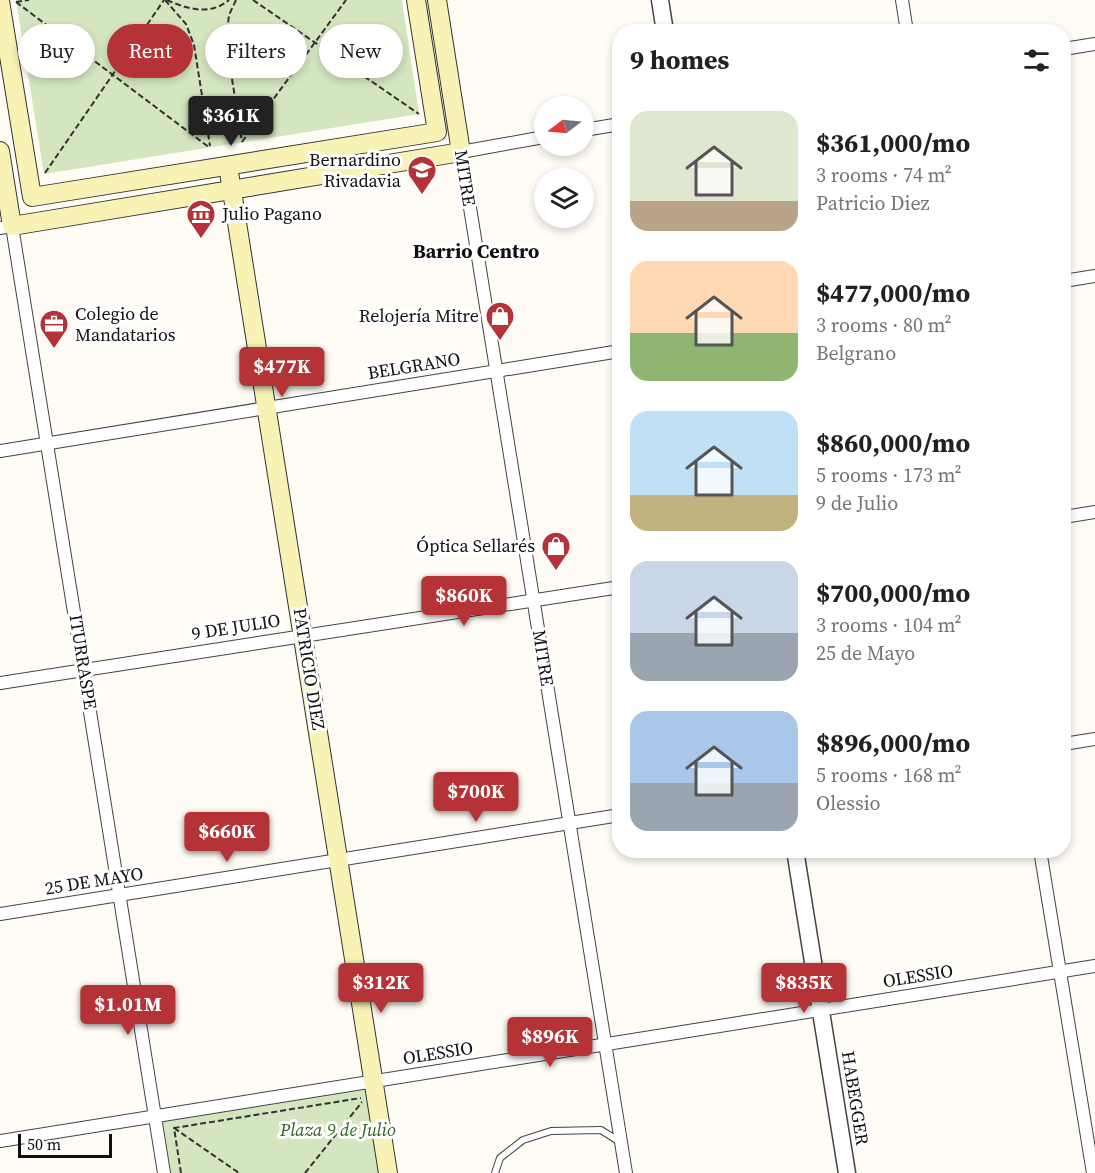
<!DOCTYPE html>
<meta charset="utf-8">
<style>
:root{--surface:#fff;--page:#f2f2f2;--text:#202124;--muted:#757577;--accent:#b53336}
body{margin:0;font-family:"Source Serif 4",serif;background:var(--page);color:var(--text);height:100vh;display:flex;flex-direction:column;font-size:22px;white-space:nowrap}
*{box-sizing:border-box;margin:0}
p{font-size:20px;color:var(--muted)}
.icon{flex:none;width:33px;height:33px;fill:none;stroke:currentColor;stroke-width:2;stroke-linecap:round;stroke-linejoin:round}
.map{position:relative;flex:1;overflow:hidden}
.details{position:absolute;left:612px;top:24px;width:459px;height:834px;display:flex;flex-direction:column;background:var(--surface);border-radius:24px;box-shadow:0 3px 9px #0003}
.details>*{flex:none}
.top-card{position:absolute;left:18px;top:24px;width:504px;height:54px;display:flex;gap:12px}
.needle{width:39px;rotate:254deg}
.controls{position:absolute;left:534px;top:96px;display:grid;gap:12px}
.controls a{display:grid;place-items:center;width:60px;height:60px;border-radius:50%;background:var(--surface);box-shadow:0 3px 9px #0003;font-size:30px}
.scale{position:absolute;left:18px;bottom:15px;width:94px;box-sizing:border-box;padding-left:6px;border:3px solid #101010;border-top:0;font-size:16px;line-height:21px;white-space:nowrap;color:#101010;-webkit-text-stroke:4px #fff;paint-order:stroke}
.price{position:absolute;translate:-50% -51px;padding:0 14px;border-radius:6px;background:var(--accent);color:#fff;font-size:20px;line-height:39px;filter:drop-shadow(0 2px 3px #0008)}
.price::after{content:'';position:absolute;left:50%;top:36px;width:18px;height:14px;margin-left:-9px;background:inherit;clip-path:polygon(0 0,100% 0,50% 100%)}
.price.selected{background:#222;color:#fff}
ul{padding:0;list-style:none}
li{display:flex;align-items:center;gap:18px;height:150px;padding:0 18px}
li span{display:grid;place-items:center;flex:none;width:168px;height:120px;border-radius:18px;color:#555}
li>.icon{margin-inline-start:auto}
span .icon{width:72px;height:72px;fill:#fffc;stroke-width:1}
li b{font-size:26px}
h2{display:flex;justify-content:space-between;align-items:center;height:72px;padding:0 18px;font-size:26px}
.pill{padding:0 21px;border-radius:27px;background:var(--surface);box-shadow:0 3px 9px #0003;font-size:21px;line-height:54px}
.pill.selected{background:var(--accent);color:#fff}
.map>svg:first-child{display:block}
.park{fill:#d3e6bf}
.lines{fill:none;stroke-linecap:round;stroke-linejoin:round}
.service-casing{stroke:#434343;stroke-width:8}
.minor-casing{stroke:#434343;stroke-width:14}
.tertiary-casing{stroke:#434343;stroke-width:19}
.secondary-casing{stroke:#323232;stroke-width:20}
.path{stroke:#323232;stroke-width:2;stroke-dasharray:6 3;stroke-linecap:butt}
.service{stroke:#fff;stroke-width:6}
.minor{stroke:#fff;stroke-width:12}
.tertiary{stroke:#fff;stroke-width:16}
.secondary{stroke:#f8f2b5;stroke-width:18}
.labels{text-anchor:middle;stroke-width:6;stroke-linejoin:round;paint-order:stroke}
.poi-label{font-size:18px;fill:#101010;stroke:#fff;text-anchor:end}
.street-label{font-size:18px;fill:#101010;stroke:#fff}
.park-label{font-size:18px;font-style:italic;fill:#306325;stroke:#fff}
.neighbourhood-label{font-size:20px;font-weight:bold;fill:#101010;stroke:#fff}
</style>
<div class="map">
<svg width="1095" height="1173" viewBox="0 0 1095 1173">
<rect width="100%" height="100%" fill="#fefcf4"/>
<!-- park -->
<g class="park">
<polygon points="16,0 402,0 419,114 44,174"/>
<polygon points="374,1081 388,1173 164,1173 155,1116"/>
</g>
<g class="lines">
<!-- service casing -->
<g class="service-casing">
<polyline id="service" points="495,1173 500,1158 523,1140 551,1131 601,1130 620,1142"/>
</g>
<!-- minor casing -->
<g class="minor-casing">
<g id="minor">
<polyline points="902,0 907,32"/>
<polyline points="1064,49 1095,44"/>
<polyline points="584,130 620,124"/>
<polyline points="544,137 461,152 626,1173"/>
<polyline points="0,228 12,226 164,1173"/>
<polyline points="1064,281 1095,276"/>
<polyline points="0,451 620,351"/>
<polyline points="1064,517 1095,512"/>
<polyline points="0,683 620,587"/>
<polyline points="1064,744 1095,739"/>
<polyline points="1040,850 1093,1173"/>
<polyline points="0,914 620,815"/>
<polyline points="0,1141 1095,966"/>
</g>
</g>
<!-- tertiary casing -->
<g class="tertiary-casing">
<g id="tertiary">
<polyline points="660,0 665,32"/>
<polyline points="795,850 847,1173"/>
</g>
</g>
<!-- secondary casing -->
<g class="secondary-casing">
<g id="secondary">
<polyline points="0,1 32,197 437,132 416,0"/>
<polyline points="0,151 12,226 461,152 437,0"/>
<polyline points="228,166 388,1173"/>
</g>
</g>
<!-- path -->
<g class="path">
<polyline points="165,0 186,24 194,45 210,146"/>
<path d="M167,0C187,9 210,16 229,0"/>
<polyline points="236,0 229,15 226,41 242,142"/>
<polyline points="253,0 419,114"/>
<polyline points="16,2 210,148"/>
<polyline points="16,2 29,0"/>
<polyline points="242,142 346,0"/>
<polyline points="45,173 164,0"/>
<polyline points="174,1128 239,1173"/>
<polyline points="181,1173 174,1128 361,1098"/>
<polyline points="305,1173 362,1102"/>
</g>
<!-- service -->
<use href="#service" class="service"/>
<!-- minor -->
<use href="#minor" class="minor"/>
<!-- tertiary -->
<use href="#tertiary" class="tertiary"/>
<!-- secondary -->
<use href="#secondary" class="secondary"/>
</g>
<!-- icons -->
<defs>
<g id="school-pin" transform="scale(1.5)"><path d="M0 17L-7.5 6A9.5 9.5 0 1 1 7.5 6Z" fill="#b53336" stroke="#fff"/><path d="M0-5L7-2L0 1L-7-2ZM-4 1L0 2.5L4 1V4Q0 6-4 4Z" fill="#fff"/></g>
<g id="museum-pin" transform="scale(1.5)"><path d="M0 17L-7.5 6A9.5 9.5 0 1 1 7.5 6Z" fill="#b53336" stroke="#fff"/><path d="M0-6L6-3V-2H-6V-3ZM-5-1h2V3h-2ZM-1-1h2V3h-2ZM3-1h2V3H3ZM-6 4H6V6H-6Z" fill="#fff"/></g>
<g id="shop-pin" transform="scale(1.5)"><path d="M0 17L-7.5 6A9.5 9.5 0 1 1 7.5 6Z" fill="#b53336" stroke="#fff"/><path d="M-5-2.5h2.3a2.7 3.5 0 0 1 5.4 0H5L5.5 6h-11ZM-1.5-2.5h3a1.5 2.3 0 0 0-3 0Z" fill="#fff"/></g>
<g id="office-pin" transform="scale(1.5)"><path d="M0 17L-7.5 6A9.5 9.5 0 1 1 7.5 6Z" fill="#b53336" stroke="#fff"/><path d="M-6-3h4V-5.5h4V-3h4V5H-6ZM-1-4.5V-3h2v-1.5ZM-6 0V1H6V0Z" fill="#fff"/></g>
</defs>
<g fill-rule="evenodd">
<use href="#school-pin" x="422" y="170"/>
<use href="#museum-pin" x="201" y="214"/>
<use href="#shop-pin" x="500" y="316"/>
<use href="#office-pin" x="54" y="324"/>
<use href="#shop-pin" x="556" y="546"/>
</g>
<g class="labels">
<!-- poi labels -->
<g class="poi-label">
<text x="401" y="166">Bernardino<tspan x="401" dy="21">Rivadavia</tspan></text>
<text x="222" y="220" text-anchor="start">Julio Pagano</text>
<text x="75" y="320" text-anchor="start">Colegio de<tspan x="75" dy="21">Mandatarios</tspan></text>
<text x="479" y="322">Relojería Mitre</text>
<text x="535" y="552">Óptica Sellarés</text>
</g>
<!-- street labels -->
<g class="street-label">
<text transform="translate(465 178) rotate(81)" y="6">MITRE</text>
<text transform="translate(414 366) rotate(-9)" y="6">BELGRANO</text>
<text transform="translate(236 627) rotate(-9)" y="6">9 DE JULIO</text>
<text transform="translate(543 658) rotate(81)" y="6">MITRE</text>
<text transform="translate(83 662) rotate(81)" y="6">ITURRASPE</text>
<text transform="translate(309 669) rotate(81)" y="6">PATRICIO DIEZ</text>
<text transform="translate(94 881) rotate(-9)" y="6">25 DE MAYO</text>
<text transform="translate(918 976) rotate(-9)" y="6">OLESSIO</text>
<text transform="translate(438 1053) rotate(-9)" y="6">OLESSIO</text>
<text transform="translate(855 1098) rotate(81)" y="6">HABEGGER</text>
</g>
<!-- park labels -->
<g class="park-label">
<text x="338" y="1136">Plaza 9 de Julio</text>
</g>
<!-- neighbourhood labels -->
<g class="neighbourhood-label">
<text x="476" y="258">Barrio Centro</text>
</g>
</g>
</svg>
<div class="controls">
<a><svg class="needle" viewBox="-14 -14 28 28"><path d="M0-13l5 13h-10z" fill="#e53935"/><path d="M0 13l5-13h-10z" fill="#757577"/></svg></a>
<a><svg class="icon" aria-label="layers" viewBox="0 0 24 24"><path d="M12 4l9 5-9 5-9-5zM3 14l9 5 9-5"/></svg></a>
</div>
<div class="scale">50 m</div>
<b class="price selected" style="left:231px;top:147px">$361K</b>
<b class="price" style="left:282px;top:398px">$477K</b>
<b class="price" style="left:464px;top:627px">$860K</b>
<b class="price" style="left:476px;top:823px">$700K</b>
<b class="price" style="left:227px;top:863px">$660K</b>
<b class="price" style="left:381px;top:1014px">$312K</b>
<b class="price" style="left:804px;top:1014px">$835K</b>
<b class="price" style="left:128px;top:1036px">$1.01M</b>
<b class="price" style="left:550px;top:1068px">$896K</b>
<div class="top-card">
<a class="pill">Buy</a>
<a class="pill selected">Rent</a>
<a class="pill">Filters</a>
<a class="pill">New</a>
</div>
<section class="details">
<h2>9 homes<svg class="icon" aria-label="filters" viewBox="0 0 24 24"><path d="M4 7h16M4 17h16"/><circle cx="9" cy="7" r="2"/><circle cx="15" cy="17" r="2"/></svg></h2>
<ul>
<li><span style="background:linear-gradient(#dfe7d0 75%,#b9a48a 0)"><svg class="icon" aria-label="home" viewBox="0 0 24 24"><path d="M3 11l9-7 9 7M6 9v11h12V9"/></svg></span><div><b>$361,000/mo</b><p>3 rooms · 74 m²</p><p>Patricio Diez</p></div></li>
<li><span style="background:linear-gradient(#ffd9b3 60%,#8fb573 0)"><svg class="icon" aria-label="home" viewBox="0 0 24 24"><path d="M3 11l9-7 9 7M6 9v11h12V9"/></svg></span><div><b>$477,000/mo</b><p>3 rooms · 80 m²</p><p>Belgrano</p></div></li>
<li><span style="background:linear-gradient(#bfe0f5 70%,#c2b280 0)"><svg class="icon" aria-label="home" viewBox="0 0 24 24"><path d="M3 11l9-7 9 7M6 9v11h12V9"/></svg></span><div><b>$860,000/mo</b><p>5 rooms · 173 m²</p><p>9 de Julio</p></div></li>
<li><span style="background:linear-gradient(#c9d6e8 60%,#9aa5b1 0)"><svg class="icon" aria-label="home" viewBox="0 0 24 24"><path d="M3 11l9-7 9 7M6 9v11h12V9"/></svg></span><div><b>$700,000/mo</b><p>3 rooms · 104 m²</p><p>25 de Mayo</p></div></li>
<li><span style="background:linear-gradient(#a9c7e8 60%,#9aa5b1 0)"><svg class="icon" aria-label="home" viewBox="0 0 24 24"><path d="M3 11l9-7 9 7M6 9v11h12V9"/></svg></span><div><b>$896,000/mo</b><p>5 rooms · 168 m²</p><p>Olessio</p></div></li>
</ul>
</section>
</div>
